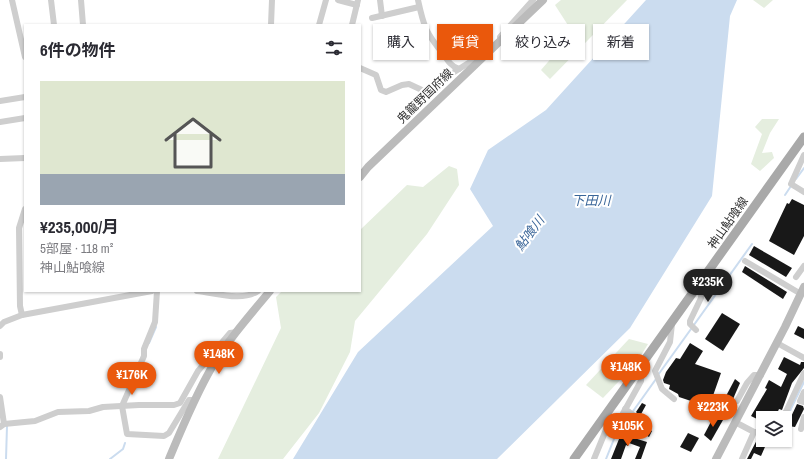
<!DOCTYPE html>
<html lang="ja">
<meta charset="utf-8">
<style>
:root{--surface:#fff;--page:#f2f2f3;--text:#2b2b33;--muted:#7c7c81;--line:#e1e1e2;--accent:#ea580c}
body{margin:0;font-family:"Archivo Narrow","Noto Sans JP",sans-serif;background:var(--page);color:var(--text);height:100vh;display:flex;flex-direction:column;font-size:15px;white-space:nowrap}
*{box-sizing:border-box;margin:0}
p{font-size:13px;color:var(--muted)}
.icon{flex:none;width:22px;height:22px;fill:none;stroke:currentColor;stroke-width:2;stroke-linecap:round;stroke-linejoin:round}
.map{position:relative;flex:1;overflow:hidden}
.sheet{position:absolute;left:24px;top:24px;width:337px;height:268px;display:flex;flex-direction:column;background:var(--surface);border-radius:0px;box-shadow:0 1px 3px #0004}
.sheet>*{flex:none}
.hud{position:absolute;left:373px;top:24px;width:371px;height:36px;display:flex;gap:8px}
.tools{position:absolute;left:756px;top:411px;display:grid;gap:8px}
.tools a{display:grid;place-items:center;width:36px;height:36px;border-radius:0px;background:var(--surface);box-shadow:0 1px 3px #0004;font-size:20px}
.price{position:absolute;translate:-50% -34px;padding:0 9px;border-radius:14px;background:var(--accent);color:#fff;font-size:13px;line-height:26px;filter:drop-shadow(0 1px 2px #0008)}
.price::after{content:'';position:absolute;left:50%;top:24px;width:12px;height:9px;margin-left:-6px;background:inherit;clip-path:polygon(0 0,100% 0,50% 100%)}
.price.on{background:#222;color:#fff}
ul{padding:0;list-style:none}
li{display:grid;align-content:center;gap:8px;height:212px;padding:0 16px}
li+li{border-top:1px solid var(--line)}
li span{display:grid;place-items:center;height:124px;border-radius:0px;color:#555}
li>.icon{margin-inline-start:auto}
span .icon{width:72px;height:72px;fill:#fffc;stroke-width:1}
li b{font-size:17px}
h2{display:flex;justify-content:space-between;align-items:center;height:48px;padding:0 16px;font-size:17px}
.tag{padding:0 14px;border-radius:0px;background:var(--surface);box-shadow:0 1px 3px #0004;font-size:14px;line-height:36px}
.tag.on{background:var(--accent);color:#fff}
.map>svg:first-child{display:block}
.green{fill:#e5eedf}
.water{fill:#cbdcef}
.lines{fill:none;stroke-linecap:round;stroke-linejoin:round}
.stream{stroke:#cbdcef;stroke-width:2}
.building{fill:#181818}
.street{stroke:#cecece;stroke-width:6}
.secondary{stroke:#bbb;stroke-width:8}
.primary{stroke:#a9a9a9;stroke-width:9}
.labels{text-anchor:middle;stroke-width:4;stroke-linejoin:round;paint-order:stroke}
.street-label{font-size:12px;fill:#313131;stroke:#fff}
.water-label{font-size:13px;font-style:italic;fill:#3a6699;stroke:#fff}
</style>
<div class="map">
<svg width="804" height="459" viewBox="0 0 804 459">
<rect width="100%" height="100%" fill="#fff"/>
<!-- green -->
<g class="green">
<polygon points="561,0 627,0 550,79 541,70 573,33 555,5"/>
<polygon points="753,0 773,0 764,8"/>
<polygon points="762,119 779,119 770,133 762,153 772,152 774,158 760,171 751,164 762,134 755,127"/>
<polygon points="449,166 457,169 459,185 427,234 355,321 350,352 319,413 283,459 218,459 281,328 276,297 282,291 360,291 360,230 407,185 423,187"/>
<polygon points="629,339 648,344 637,362 603,398 586,385"/>
</g>
<!-- water -->
<polygon class="water" points="646,0 737,0 730,16 712,196 630,328 497,459 293,459 358,352 493,226 470,189 488,150 546,110"/>
<g class="lines">
<!-- stream -->
<g class="stream">
<polyline points="796,179 804,168"/>
<polyline points="785,195 791,186"/>
<polyline points="149,343 156,327"/>
<polyline points="658,375 752,244"/>
<polyline points="626,421 656,379"/>
<polyline points="785,421 804,382"/>
<polyline points="6,459 7,426"/>
<polyline points="110,459 123,449 125,443"/>
<polyline points="606,459 614,439 624,425"/>
</g>
</g>
<!-- building -->
<g class="building">
<polygon points="792,199 804,205 804,236 794,255 769,241 787,203 789,204"/>
<polygon points="754,246 792,268 786,277 749,255"/>
<polygon points="745,266 787,292 783,299 742,272"/>
<polygon points="722,313 740,324 723,351 705,339"/>
<polygon points="798,326 804,329 804,339 794,334"/>
<polygon points="690,343 703,351 695,364 721,373 709,407 679,397 678,394 669,389 670,385 664,383 663,380 666,372 676,358 680,359"/>
<polygon points="784,357 800,365 801,362 804,362 804,368 792,383 782,410 779,409 775,418 763,418 763,422 751,416 767,389 765,388 769,380 781,387 787,374 778,369"/>
<polygon points="735,379 740,383 733,399 726,396"/>
<polygon points="642,403 646,405 640,416 636,412"/>
<polygon points="797,404 803,406 804,409 795,427 788,426 790,419"/>
<polygon points="714,416 723,420 711,441 704,435"/>
<polygon points="637,422 652,431 649,437 633,428"/>
<polygon points="688,433 699,438 691,452 680,447"/>
<polygon points="621,434 647,442 641,459 635,459 640,447 629,443 628,446 626,445 621,459 611,459"/>
<polygon points="759,436 763,436 763,440 768,440 761,456 754,453 751,459 747,459"/>
</g>
<g class="lines">
<!-- street -->
<g class="street">
<polyline points="12,0 25,57"/>
<polyline points="51,0 54,25"/>
<polyline points="81,0 83,25"/>
<polyline points="338,0 357,5"/>
<polyline points="380,0 382,16"/>
<path d="M418,0C424,28 426,33 444,55C448,61 452,67 459,69"/>
<polyline points="372,18 419,7"/>
<polyline points="271,25 272,0"/>
<polyline points="319,25 326,0"/>
<polyline points="352,25 358,0"/>
<polyline points="500,37 533,0"/>
<polyline points="441,52 467,35"/>
<polyline points="360,68 376,75 381,90 386,92 402,85 409,84 424,91 478,57"/>
<polyline points="0,101 25,97"/>
<polyline points="0,122 25,118"/>
<polyline points="804,155 791,184 804,192"/>
<polyline points="0,159 25,158"/>
<polyline points="745,261 801,294"/>
<polyline points="796,277 804,266"/>
<polyline points="157,291 155,322 144,349 144,356 122,406 127,434 164,436 169,433 189,400 195,400"/>
<path d="M197,291C216,293 242,302 258,291"/>
<polyline points="22,315 20,306 19,228 25,209"/>
<polyline points="672,324 670,342 655,371 662,389 674,399"/>
<polyline points="0,326 4,322 22,315 152,291"/>
<polyline points="696,330 690,324 690,321 701,298 702,280"/>
<polyline points="777,343 804,358"/>
<polyline points="0,354 0,357"/>
<polyline points="804,392 800,401 804,402"/>
<polyline points="0,397 4,424"/>
<polyline points="737,401 747,383 754,375 761,375"/>
<polyline points="625,409 633,415"/>
<polyline points="783,418 804,373"/>
<polyline points="735,422 754,432 763,432"/>
<polyline points="627,426 621,417 641,381 642,365"/>
<polyline points="0,427 4,424 35,421 58,412 89,411 103,407 139,405 174,405 180,403 198,371 230,333 237,332"/>
<polyline points="801,429 804,417"/>
<polyline points="594,459 608,425 606,414"/>
<polyline points="742,459 754,432"/>
</g>
<!-- secondary -->
<g class="secondary">
<polyline points="360,177 368,167 543,0"/>
<path d="M169,459C182,428 195,396 212,367C228,340 250,315 270,291"/>
<polyline points="716,459 785,327 804,287"/>
</g>
<!-- primary -->
<polyline class="primary" points="574,459 804,137"/>
</g>
<g class="labels">
<!-- street labels -->
<g class="street-label">
<text transform="translate(425 96) rotate(-44)" y="4">鬼籠野国府線</text>
<text transform="translate(728 223) rotate(-55)" y="4">神山鮎喰線</text>
</g>
<!-- water labels -->
<g class="water-label">
<text x="591" y="205">下田川</text>
<text transform="translate(529 233) rotate(-53)" y="5">鮎喰川</text>
</g>
</g>
</svg>
<div class="tools">
<a><svg class="icon" aria-label="layers" viewBox="0 0 24 24"><path d="M12 4l9 5-9 5-9-5zM3 14l9 5 9-5"/></svg></a>
</div>
<b class="price on" style="left:708px;top:303px">¥235K</b>
<b class="price" style="left:219px;top:375px">¥148K</b>
<b class="price" style="left:626px;top:388px">¥148K</b>
<b class="price" style="left:132px;top:396px">¥176K</b>
<b class="price" style="left:713px;top:428px">¥223K</b>
<b class="price" style="left:628px;top:447px">¥105K</b>
<div class="hud">
<a class="tag">購入</a>
<a class="tag on">賃貸</a>
<a class="tag">絞り込み</a>
<a class="tag">新着</a>
</div>
<section class="sheet">
<h2>6件の物件<svg class="icon" aria-label="filters" viewBox="0 0 24 24"><path d="M4 7h16M4 17h16"/><circle cx="9" cy="7" r="2"/><circle cx="15" cy="17" r="2"/></svg></h2>
<ul>
<li><span style="background:linear-gradient(#dfe7d0 75%,#9aa5b1 0)"><svg class="icon" aria-label="home" viewBox="0 0 24 24"><path d="M3 11l9-7 9 7M6 9v11h12V9"/></svg></span><div><b>¥235,000/月</b><p>5部屋 · 118 m²</p><p>神山鮎喰線</p></div></li>
</ul>
</section>
</div>
